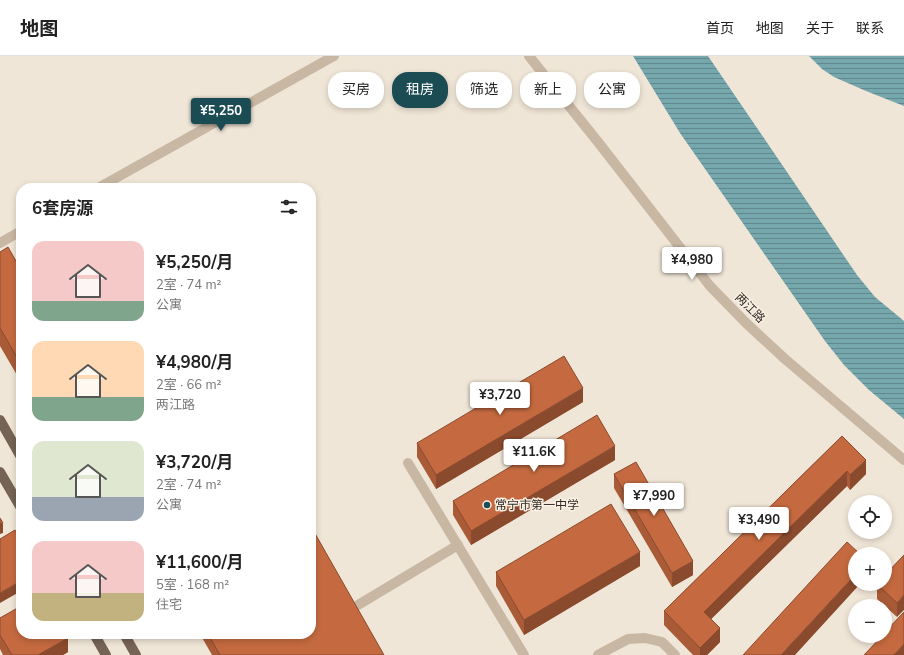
<!DOCTYPE html>
<html lang="zh">
<meta charset="utf-8">
<style>
:root{--surface:#fff;--page:#f2f2f2;--text:#222;--muted:#767676;--line:#e0e0e0;--accent:#1b4c54}
body{margin:0;font-family:"Nunito Sans","Noto Sans SC",sans-serif;background:var(--page);color:var(--text);height:100vh;display:flex;flex-direction:column;font-size:15px;white-space:nowrap}
*{box-sizing:border-box;margin:0}
p{font-size:13px;color:var(--muted)}
.icon{flex:none;width:22px;height:22px;fill:none;stroke:currentColor;stroke-width:2;stroke-linecap:round;stroke-linejoin:round}
.map{position:relative;flex:1;overflow:hidden}
.details{position:absolute;left:16px;top:127px;width:300px;height:456px;display:flex;flex-direction:column;background:var(--surface);border-radius:16px;box-shadow:0 2px 6px #0003}
.details>*{flex:none}
.top-card{position:absolute;left:328px;top:16px;width:380px;height:36px;display:flex;gap:8px}
.buttons{position:absolute;left:848px;top:439px;display:grid;gap:8px}
.buttons a{display:grid;place-items:center;width:44px;height:44px;border-radius:50%;background:var(--surface);box-shadow:0 2px 6px #0003;font-size:20px}
.price{position:absolute;translate:-50% -34px;padding:0 9px;border-radius:4px;background:#fff;color:#222;font-size:13px;line-height:26px;filter:drop-shadow(0 1px 2px #0008)}
.price::after{content:'';position:absolute;left:50%;top:24px;width:12px;height:9px;margin-left:-6px;background:inherit;clip-path:polygon(0 0,100% 0,50% 100%)}
.price.active{background:var(--accent);color:#fff}
ul{padding:0;list-style:none}
li{display:flex;align-items:center;gap:12px;height:100px;padding:0 16px}
li span{display:grid;place-items:center;flex:none;width:112px;height:80px;border-radius:12px;color:#555}
li>.icon{margin-inline-start:auto}
span .icon{width:48px;height:48px;fill:#fffc;stroke-width:1}
li b{font-size:17px}
h2{display:flex;justify-content:space-between;align-items:center;height:48px;padding:0 16px;font-size:17px}
.pill{padding:0 14px;border-radius:16px;background:var(--surface);box-shadow:0 2px 6px #0003;font-size:14px;line-height:36px}
.pill.active{background:var(--accent);color:#fff}
header{display:flex;align-items:center;gap:24px;box-sizing:border-box;height:56px;padding:0 20px;background:var(--surface);border-bottom:1px solid var(--line)}
header strong{font-size:19px}
nav{display:flex;gap:22px;margin-inline-start:auto;font-size:14px}
.map>svg:first-child{display:block}
.water{fill:url(#water-rules)}
.lines{fill:none;stroke-linecap:round;stroke-linejoin:round}
.minor{stroke:#c8b7a3;stroke-width:10}
.major{stroke:#756356;stroke-width:10}
.wall{fill:#a95b37}
.shaded-wall{fill:#8a4a2d}
.building{fill:#c56a40;stroke:#8a4a2d}
.poi-dot{fill:#1b4c54;stroke:#f9f0e3;stroke-width:1.5}
.labels{text-anchor:middle;stroke-width:3;stroke-linejoin:round;paint-order:stroke}
.street-label{font-size:12px;fill:#332b25;stroke:#f9f0e3}
.poi-label{font-size:12px;fill:#332b25;stroke:#f9f0e3;text-anchor:start}
</style>
<header>
<strong>地图</strong>
<nav><a>首页</a><a>地图</a><a>关于</a><a>联系</a></nav>
</header>
<div class="map">
<svg width="904" height="599" viewBox="0 0 904 599">
<defs>
<pattern id="water-rules" width="6" height="5" patternUnits="userSpaceOnUse"><rect width="6" height="5" fill="#76a7ad"/><path d="M0 2.5h6" fill="none" stroke="#61888d"/></pattern>
</defs>
<rect width="100%" height="100%" fill="#f0e6d7"/>
<!-- water -->
<g class="water">
<polygon points="633,0 708,0 857,219 875,241 904,265 904,363 869,334 844,309 825,285 680,77"/>
<polygon points="809,0 904,0 904,50 866,35 834,21 822,13"/>
</g>
<g class="lines">
<!-- minor -->
<g class="minor">
<polyline points="529,0 598,86 710,230 746,267 785,303 904,404"/>
<polyline points="98,132 334,0"/>
<polyline points="0,187 21,175"/>
<polyline points="408,407 524,599"/>
<polyline points="358,549 458,489"/>
<polyline points="598,599 628,583 645,582 662,586 675,599"/>
</g>
<!-- major -->
<g class="major">
<polyline points="0,364 21,401"/>
<polyline points="0,416 21,452"/>
<polyline points="94,578 106,599"/>
<polyline points="124,578 136,599"/>
</g>
</g>
<!-- wall -->
<g class="wall">
<polygon points="0,196 21,214 21,326 0,290"/>
<polygon points="583,346 436,433 417,401 417,387"/>
<polygon points="842,380 866,418 850,434 847,430 711,563 720,586 707,599 693,599 664,569 664,555"/>
<polygon points="615,404 471,489 453,459 453,445"/>
<polygon points="614,418 693,519 672,531 614,432"/>
<polygon points="904,499 897,561 877,543 877,528"/>
<polygon points="640,510 524,579 496,530 496,516"/>
<polygon points="0,562 68,596 63,599 3,599 0,593"/>
<polygon points="200,578 311,578 384,599 212,599"/>
</g>
<!-- shaded-wall -->
<g class="shaded-wall">
<polygon points="583,332 583,346 436,433 436,419"/>
<polygon points="615,390 615,404 471,489 471,475"/>
<polygon points="866,404 866,418 850,434 850,419"/>
<polygon points="847,415 847,430 704,570 704,556"/>
<polygon points="3,467 3,477 0,478 0,468"/>
<polygon points="640,496 640,510 524,579 524,564"/>
<polygon points="693,505 693,519 672,531 672,517"/>
<polygon points="855,519 855,528 860,528 795,599 781,599"/>
<polygon points="21,525 21,535 0,547 0,537"/>
<polygon points="904,539 904,554 897,561 897,547"/>
<polygon points="720,572 720,586 707,599 700,599 700,592"/>
<polygon points="68,582 68,596 63,599 38,599"/>
<polygon points="904,588 904,599 894,599"/>
</g>
<!-- building -->
<g class="building">
<polygon points="8,191 21,214 21,308 0,272 0,196"/>
<polygon points="564,300 583,332 436,419 417,387"/>
<polygon points="597,359 615,390 471,475 453,445"/>
<polygon points="842,380 866,404 850,419 847,415 704,556 720,572 700,592 664,555"/>
<polygon points="636,406 693,505 672,517 614,418"/>
<polygon points="611,448 640,496 524,564 496,516"/>
<polygon points="0,462 3,467 0,468"/>
<polygon points="15,474 21,485 21,525 0,537 0,483"/>
<polygon points="313,474 384,599 220,599 208,578 311,578 311,476"/>
<polygon points="847,486 860,498 855,498 855,519 781,599 743,599"/>
<polygon points="904,499 904,539 897,547 877,528 885,528 885,519"/>
<polygon points="21,550 21,578 66,578 68,582 38,599 12,599 0,579 0,562"/>
<polygon points="904,556 904,588 894,599 864,599 882,580 885,580 885,576"/>
</g>
<!-- markers -->
<circle class="poi-dot" cx="487" cy="449" r="4"/>
<g class="labels">
<!-- street labels -->
<g class="street-label">
<text transform="translate(750 252) rotate(45)" y="4">两江路</text>
</g>
<!-- poi labels -->
<g class="poi-label">
<text x="495" y="453">常宁市第一中学</text>
</g>
</g>
</svg>
<div class="buttons">
<a><svg class="icon" aria-label="locate" viewBox="0 0 24 24"><circle cx="12" cy="12" r="6"/><path d="M12 2v4M12 18v4M2 12h4M18 12h4"/></svg></a>
<a>+</a>
<a>−</a>
</div>
<b class="price active" style="left:221px;top:76px">¥5,250</b>
<b class="price" style="left:692px;top:225px">¥4,980</b>
<b class="price" style="left:500px;top:360px">¥3,720</b>
<b class="price" style="left:534px;top:417px">¥11.6K</b>
<b class="price" style="left:654px;top:461px">¥7,990</b>
<b class="price" style="left:759px;top:485px">¥3,490</b>
<div class="top-card">
<a class="pill">买房</a>
<a class="pill active">租房</a>
<a class="pill">筛选</a>
<a class="pill">新上</a>
<a class="pill">公寓</a>
</div>
<section class="details">
<h2>6套房源<svg class="icon" aria-label="filters" viewBox="0 0 24 24"><path d="M4 7h16M4 17h16"/><circle cx="9" cy="7" r="2"/><circle cx="15" cy="17" r="2"/></svg></h2>
<ul>
<li><span style="background:linear-gradient(#f6c9c9 75%,#7fa58c 0)"><svg class="icon" aria-label="home" viewBox="0 0 24 24"><path d="M3 11l9-7 9 7M6 9v11h12V9"/></svg></span><div><b>¥5,250/月</b><p>2室 · 74 m²</p><p>公寓</p></div></li>
<li><span style="background:linear-gradient(#ffd9b3 70%,#7fa58c 0)"><svg class="icon" aria-label="home" viewBox="0 0 24 24"><path d="M3 11l9-7 9 7M6 9v11h12V9"/></svg></span><div><b>¥4,980/月</b><p>2室 · 66 m²</p><p>两江路</p></div></li>
<li><span style="background:linear-gradient(#dfe7d0 70%,#9aa5b1 0)"><svg class="icon" aria-label="home" viewBox="0 0 24 24"><path d="M3 11l9-7 9 7M6 9v11h12V9"/></svg></span><div><b>¥3,720/月</b><p>2室 · 74 m²</p><p>公寓</p></div></li>
<li><span style="background:linear-gradient(#f6c9c9 65%,#c2b280 0)"><svg class="icon" aria-label="home" viewBox="0 0 24 24"><path d="M3 11l9-7 9 7M6 9v11h12V9"/></svg></span><div><b>¥11,600/月</b><p>5室 · 168 m²</p><p>住宅</p></div></li>
</ul>
</section>
</div>
